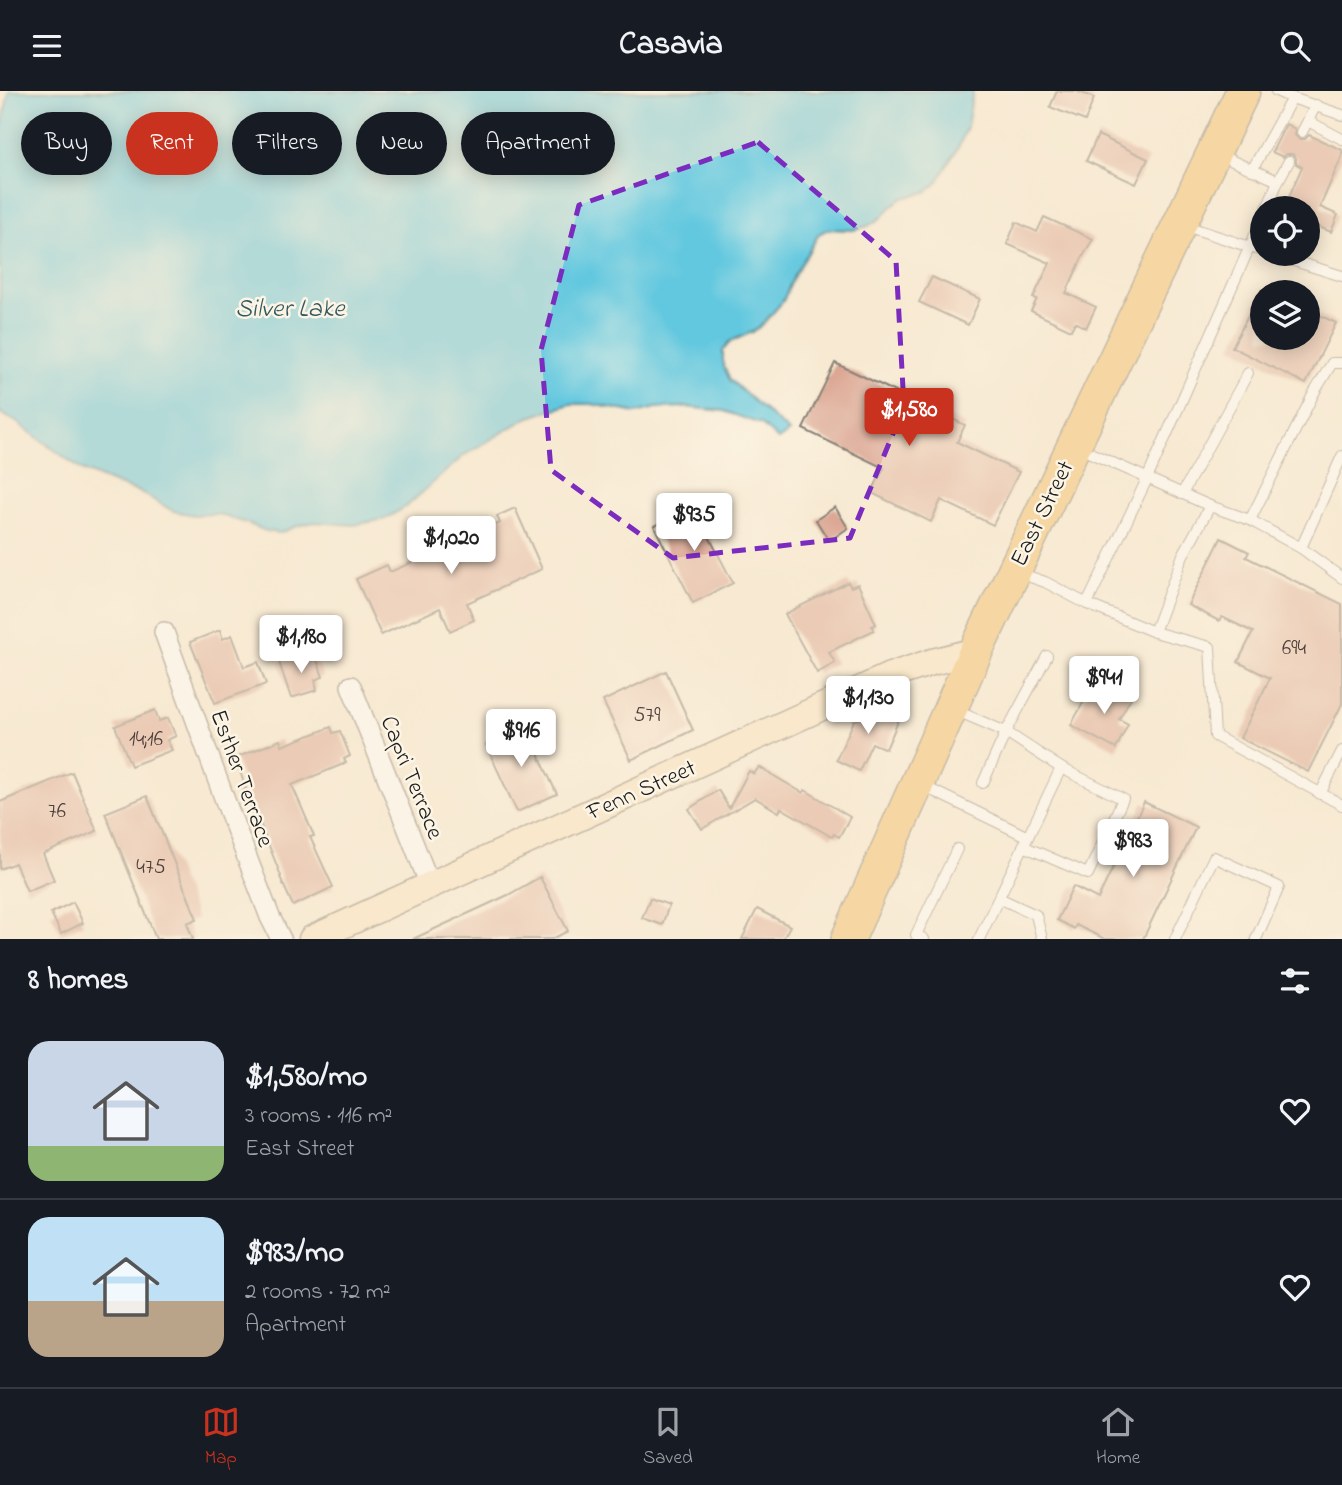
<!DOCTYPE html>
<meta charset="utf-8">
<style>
:root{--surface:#171b24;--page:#20242c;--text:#f1f3f6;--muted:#9ea1a6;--line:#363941;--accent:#c8321e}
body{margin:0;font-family:"Indie Flower",sans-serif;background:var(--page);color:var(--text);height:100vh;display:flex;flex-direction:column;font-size:26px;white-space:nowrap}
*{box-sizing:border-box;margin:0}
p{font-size:23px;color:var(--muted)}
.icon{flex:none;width:38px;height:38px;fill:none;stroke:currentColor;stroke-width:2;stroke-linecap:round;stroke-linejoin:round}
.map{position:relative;height:848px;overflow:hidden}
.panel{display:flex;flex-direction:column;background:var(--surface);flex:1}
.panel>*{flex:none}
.guide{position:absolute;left:21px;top:21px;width:700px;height:63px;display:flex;gap:14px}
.tools{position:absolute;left:1250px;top:105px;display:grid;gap:14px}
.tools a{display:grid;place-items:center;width:70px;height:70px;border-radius:50%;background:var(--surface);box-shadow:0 4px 18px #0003;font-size:35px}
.price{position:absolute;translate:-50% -60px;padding:0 16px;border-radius:7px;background:#fff;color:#222;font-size:23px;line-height:46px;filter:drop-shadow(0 2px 4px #0008)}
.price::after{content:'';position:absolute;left:50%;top:42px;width:21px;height:16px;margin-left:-10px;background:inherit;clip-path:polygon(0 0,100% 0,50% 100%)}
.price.current{background:var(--accent);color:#fff}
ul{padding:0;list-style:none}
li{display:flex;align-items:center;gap:21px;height:175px;padding:0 28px}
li+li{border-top:2px solid var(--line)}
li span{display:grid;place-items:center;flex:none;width:196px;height:140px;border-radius:21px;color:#555}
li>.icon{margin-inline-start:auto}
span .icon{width:84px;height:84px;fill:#fffc;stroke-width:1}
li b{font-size:30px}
h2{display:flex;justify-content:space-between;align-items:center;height:84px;padding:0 28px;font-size:30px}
.chip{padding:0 24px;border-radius:32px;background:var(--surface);box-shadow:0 4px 18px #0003;font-size:24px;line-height:63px}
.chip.current{background:var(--accent);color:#fff}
header{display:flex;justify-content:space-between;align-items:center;height:91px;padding:0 28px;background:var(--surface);font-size:32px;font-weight:700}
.tabs{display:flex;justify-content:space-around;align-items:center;height:98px;border-top:2px solid var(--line);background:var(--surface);font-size:19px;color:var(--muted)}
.tabs a{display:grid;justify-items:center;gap:4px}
.tabs .current{color:var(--accent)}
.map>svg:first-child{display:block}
.water{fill:#62c8df;stroke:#3f727e;stroke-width:2}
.building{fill:#dba693}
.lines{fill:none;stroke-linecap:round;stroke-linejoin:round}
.lane-casing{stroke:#8a8277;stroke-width:12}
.street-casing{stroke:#8a8277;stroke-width:22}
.secondary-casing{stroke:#8a8277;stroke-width:29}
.highway-casing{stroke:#8a8277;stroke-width:36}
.lane{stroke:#fff;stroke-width:10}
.street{stroke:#fff;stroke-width:19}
.secondary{stroke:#fbe6c3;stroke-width:26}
.highway{stroke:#f4c16a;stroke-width:33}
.marked{fill:none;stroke:#7b2cbf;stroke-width:5;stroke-dasharray:14 9;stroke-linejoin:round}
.labels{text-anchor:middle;stroke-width:5;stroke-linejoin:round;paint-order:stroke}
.number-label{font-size:21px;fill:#4c3e3a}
.street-label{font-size:24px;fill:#1c1c1c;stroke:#fcf5e5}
.water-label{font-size:26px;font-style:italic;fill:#345860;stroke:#fcf5e5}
</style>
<header><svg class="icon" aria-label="menu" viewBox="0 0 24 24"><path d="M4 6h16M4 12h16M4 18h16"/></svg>Casavia<svg class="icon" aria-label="search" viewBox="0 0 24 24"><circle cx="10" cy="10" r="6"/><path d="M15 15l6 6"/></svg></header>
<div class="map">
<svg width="1342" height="848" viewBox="0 0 1342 848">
<rect width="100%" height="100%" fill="#fcf5e5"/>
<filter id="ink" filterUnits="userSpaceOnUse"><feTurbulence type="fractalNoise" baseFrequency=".0143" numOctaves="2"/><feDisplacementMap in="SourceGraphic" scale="14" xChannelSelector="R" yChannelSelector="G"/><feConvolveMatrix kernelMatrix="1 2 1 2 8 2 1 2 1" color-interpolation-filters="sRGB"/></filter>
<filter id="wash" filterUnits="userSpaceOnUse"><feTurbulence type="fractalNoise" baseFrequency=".00686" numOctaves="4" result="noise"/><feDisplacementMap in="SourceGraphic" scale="28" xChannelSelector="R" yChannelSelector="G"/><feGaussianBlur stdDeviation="1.57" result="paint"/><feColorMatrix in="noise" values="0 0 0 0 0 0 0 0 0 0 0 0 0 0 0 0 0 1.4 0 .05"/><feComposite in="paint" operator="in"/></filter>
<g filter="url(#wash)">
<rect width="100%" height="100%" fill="#f7e9d2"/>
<!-- water -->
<polygon class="water" points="9,0 973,0 967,36 959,55 936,93 926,101 903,107 893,114 881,127 868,135 853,139 828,138 819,143 794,185 783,210 765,231 753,241 729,251 723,260 723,273 730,289 789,341 778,349 761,333 724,320 686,316 656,317 636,322 592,313 570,313 527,327 463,365 407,415 385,428 354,434 314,431 297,435 280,442 266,440 246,432 217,423 194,424 173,420 140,401 118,394 82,379 15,330 0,322 0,47"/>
<g id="blocks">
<!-- building -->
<g class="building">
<polygon points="1057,0 1077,0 1094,7 1085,30 1050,16"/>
<polygon points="1286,33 1295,38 1295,44 1299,48 1305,48 1309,44 1342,59 1342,65 1320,116 1338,124 1331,141 1307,131 1307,117 1284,117 1302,76 1296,73 1296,67 1292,63 1286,63 1283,66 1272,61"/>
<polygon points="1098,44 1148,68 1136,93 1086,70"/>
<polygon points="1044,126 1093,148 1082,167 1066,202 1096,216 1086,237 1075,231 1071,239 1031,220 1037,208 1033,207 1050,172 1007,153 1016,131 1037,141"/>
<polygon points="932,186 980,208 968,234 919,211"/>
<polygon points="1262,198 1262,247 1307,247 1307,218 1336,232 1306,293 1232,256"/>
<polygon points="835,272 965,334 957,351 1019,381 993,434 941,409 931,431 872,402 884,377 803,338"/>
<polygon points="698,413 709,436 705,438 733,492 693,512 654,435"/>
<polygon points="835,416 848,437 829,450 816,429"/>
<polygon points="515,417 542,478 467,512 474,529 450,540 440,517 381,544 356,488 387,474 390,481 425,466 419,455 440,446 445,457 500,432 497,425"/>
<polygon points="1221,447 1249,461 1246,466 1342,513 1342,613 1308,681 1240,647 1270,587 1238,571 1253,541 1222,526 1219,530 1188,514"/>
<polygon points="848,491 851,496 858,493 876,533 872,535 874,539 829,561 835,572 817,582 785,523"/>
<polygon points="220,539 223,548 232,544 244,576 258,571 266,593 215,612 190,551"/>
<polygon points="306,562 307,568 316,566 323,586 315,589 317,599 291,607 279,571"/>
<polygon points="666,580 693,639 631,669 603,610"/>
<polygon points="1111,591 1133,603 1119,628 1128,633 1116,658 1071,634 1089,601 1103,608"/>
<polygon points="882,616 901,624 886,658 872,652 859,680 836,669 854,630"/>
<polygon points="155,619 159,630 168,627 176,645 167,649 172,659 131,675 115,635"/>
<polygon points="525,635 557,703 517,721 486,654"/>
<polygon points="331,636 333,642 340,640 350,665 344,668 346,672 292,694 314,745 310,746 333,796 293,815 280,786 281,785 256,722 255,723 243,699 246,697 235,667 280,649 282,655"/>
<polygon points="759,676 803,702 805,699 850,726 839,746 834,743 832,746 781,717 779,721 755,707 702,738 689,718 718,699 729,717 749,680 754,683"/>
<polygon points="72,681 97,740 43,763 54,789 27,800 15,772 0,778 0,711"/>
<polygon points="147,705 197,828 187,832 193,848 156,848 105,722"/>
<polygon points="1144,711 1196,736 1143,848 1105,848 1076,834 1074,838 1057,829 1073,795 1098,808"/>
<polygon points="540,786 568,840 552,848 413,848 508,804"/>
<polygon points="650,807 669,814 662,834 642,827"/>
<polygon points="73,811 83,832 61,843 51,822"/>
<polygon points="757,818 790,835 783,848 742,848"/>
</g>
</g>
</g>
<g filter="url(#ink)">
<use href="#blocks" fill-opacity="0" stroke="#8a8277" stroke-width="2"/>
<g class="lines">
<!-- lane casing -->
<g class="lane-casing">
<g id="lane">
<polyline points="1292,7 1342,24"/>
<polyline points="1308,30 1342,48"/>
<polyline points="1302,41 1316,14"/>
<polyline points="1219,64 1278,90 1267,117"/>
<polyline points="1252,79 1292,7 1276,0"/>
<polyline points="1278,90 1289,70"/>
<polyline points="1186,135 1262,160"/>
<polyline points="1272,163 1342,185"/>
<polyline points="1079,357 1210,415 1183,464 1154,541 1210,556 1215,645 1342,714"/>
<polyline points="1182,403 1248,282"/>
<polyline points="1210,415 1250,429 1315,300 1332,272 1342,272"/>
<polyline points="1250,429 1301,457 1342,365"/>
<polyline points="1301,457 1342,487"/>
<polyline points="1019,482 1045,491 1087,513 1154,541"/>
<polyline points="1087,513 1147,388 1262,128"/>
<polyline points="957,620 1006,641 1047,565"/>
<polyline points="983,692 1006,641 1061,677 1123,708 1088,783 1023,755"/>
<polyline points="921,694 1028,746"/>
<polyline points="1320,703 1342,660"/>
<polyline points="999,807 1036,824 1042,848"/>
<polyline points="924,848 916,844 957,758"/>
<polyline points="979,848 1061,677"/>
<polyline points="1175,848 1214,766 1279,796 1256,848"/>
</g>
</g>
<!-- street casing -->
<g class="street-casing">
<g id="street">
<polyline points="164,541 226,712 270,826 281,848"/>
<polyline points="351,595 430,794"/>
</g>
</g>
<!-- secondary casing -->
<g class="secondary-casing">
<polyline id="secondary" points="312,848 890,585 932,571 976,560"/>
</g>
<!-- highway casing -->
<g class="highway-casing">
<polyline id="highway" points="848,848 976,560 1243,0"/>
</g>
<!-- lane -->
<use href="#lane" class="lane"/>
<!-- street -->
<use href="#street" class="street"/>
<!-- secondary -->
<use href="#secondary" class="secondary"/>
<!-- highway -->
<use href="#highway" class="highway"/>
</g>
</g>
<!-- marked area -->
<path d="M0 0H1342V848H0ZM758,51L896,170L904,316L850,447L673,467L551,379L541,259L579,114Z" fill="#f7e9d2" fill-opacity=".55" fill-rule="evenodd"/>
<path class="marked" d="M758,51L896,170L904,316L850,447L673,467L551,379L541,259L579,114Z"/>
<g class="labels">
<!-- number labels -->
<g class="number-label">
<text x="1294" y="563">694</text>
<text x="647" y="630">579</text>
<text x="146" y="654">14;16</text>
<text x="57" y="726">76</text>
<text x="151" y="782">475</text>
</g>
<!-- street labels -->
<g class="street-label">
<text transform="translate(1041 422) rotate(-64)" y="8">East Street</text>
<text transform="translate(413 686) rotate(68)" y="8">Capri Terrace</text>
<text transform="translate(243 687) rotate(70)" y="8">Esther Terrace</text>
<text transform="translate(641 698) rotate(-24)" y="8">Fenn Street</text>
</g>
<!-- water labels -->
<g class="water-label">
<text x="290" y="225">Silver Lake</text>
</g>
</g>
</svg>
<div class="tools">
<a><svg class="icon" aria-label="locate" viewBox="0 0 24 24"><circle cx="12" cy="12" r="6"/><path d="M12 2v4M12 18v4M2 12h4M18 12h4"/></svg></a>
<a><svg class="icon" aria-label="layers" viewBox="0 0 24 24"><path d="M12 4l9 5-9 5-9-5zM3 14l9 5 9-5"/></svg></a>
</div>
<b class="price current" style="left:909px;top:357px">$1,580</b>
<b class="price" style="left:694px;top:462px">$935</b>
<b class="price" style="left:451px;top:485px">$1,020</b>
<b class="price" style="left:301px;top:584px">$1,180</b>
<b class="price" style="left:1104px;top:625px">$941</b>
<b class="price" style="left:868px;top:645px">$1,130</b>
<b class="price" style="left:521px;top:678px">$916</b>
<b class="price" style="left:1133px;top:788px">$983</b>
<div class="guide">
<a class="chip">Buy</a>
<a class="chip current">Rent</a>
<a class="chip">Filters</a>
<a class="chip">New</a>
<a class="chip">Apartment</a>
</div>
</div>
<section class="panel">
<h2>8 homes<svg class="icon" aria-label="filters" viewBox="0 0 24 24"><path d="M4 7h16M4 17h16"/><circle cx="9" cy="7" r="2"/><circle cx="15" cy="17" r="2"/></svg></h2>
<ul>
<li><span style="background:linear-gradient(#c9d6e8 75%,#8fb573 0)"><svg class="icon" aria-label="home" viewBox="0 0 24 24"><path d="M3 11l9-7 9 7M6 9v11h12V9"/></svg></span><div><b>$1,580/mo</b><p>3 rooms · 116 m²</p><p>East Street</p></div><svg class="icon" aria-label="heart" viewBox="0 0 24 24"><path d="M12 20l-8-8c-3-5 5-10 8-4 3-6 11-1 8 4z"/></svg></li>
<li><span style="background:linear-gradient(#bfe0f5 60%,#b9a48a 0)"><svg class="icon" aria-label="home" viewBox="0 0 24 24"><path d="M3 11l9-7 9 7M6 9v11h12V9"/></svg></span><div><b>$983/mo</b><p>2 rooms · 72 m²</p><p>Apartment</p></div><svg class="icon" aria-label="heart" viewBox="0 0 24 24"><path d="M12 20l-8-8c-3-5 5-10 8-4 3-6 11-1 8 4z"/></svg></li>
</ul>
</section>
<nav class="tabs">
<a class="current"><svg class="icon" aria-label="map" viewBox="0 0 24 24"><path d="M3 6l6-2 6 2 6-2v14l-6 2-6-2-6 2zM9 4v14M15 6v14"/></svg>Map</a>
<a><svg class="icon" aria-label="saved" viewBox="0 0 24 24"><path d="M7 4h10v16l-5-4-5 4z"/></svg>Saved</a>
<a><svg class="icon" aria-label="home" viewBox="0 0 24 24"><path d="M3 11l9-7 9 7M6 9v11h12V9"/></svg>Home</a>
</nav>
